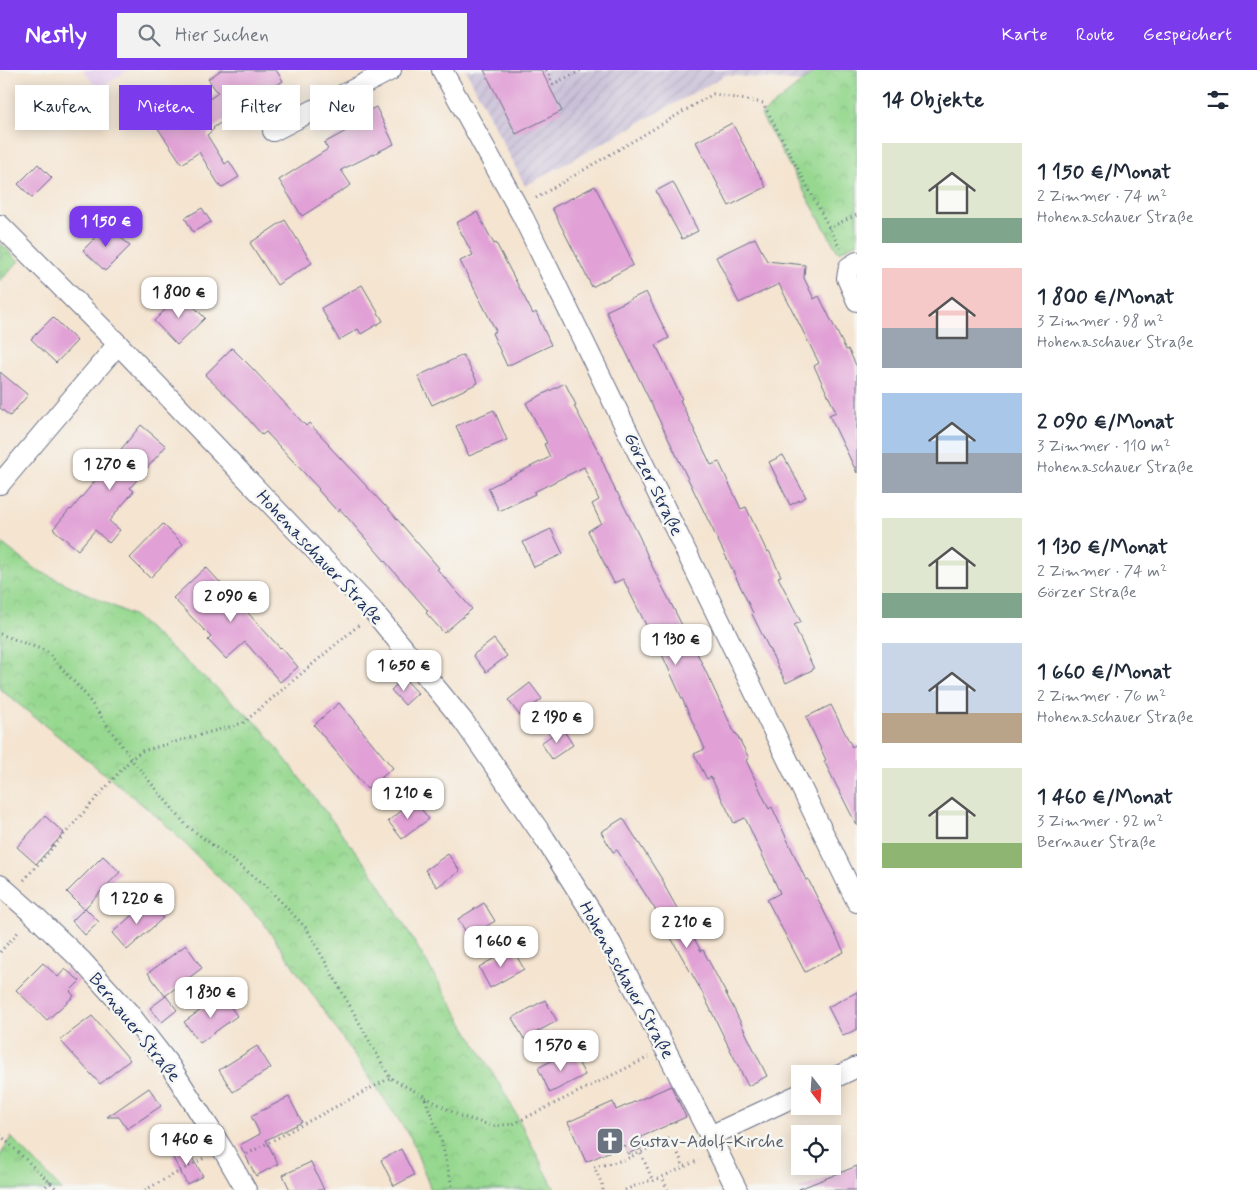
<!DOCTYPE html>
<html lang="de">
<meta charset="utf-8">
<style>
:root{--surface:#fff;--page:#f2f2f3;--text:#1f2937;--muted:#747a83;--accent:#7c3aed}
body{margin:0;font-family:Mynerve,sans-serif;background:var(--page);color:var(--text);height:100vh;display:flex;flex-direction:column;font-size:19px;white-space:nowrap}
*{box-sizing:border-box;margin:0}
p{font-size:16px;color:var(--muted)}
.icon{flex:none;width:28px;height:28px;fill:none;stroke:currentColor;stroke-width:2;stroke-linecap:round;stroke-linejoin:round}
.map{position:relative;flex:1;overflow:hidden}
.drawer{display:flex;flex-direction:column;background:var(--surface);width:400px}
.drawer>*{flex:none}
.top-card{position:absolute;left:15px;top:15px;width:475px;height:45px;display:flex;gap:10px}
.needle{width:32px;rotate:163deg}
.tools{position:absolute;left:791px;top:995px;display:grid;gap:10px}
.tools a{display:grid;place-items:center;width:50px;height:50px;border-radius:0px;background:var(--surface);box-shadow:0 2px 12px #0003;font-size:25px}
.price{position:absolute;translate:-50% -42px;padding:0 11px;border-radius:10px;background:#fff;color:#222;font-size:16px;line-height:32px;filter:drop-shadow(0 1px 2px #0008)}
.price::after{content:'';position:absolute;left:50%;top:30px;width:15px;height:11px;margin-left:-8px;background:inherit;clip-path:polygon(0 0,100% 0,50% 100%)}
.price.current{background:var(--accent);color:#fff}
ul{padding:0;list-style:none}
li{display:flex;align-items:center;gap:15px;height:125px;padding:0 25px}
li span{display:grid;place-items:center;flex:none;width:140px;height:100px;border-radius:0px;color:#555}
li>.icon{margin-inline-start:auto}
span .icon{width:60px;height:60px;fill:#fffc;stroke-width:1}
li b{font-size:21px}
h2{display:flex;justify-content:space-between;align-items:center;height:60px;padding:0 25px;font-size:21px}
.chip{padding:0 18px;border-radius:0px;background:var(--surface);box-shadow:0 2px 12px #0003;font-size:18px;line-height:45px}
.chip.current{background:var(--accent);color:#fff}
header{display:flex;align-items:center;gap:30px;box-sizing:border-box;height:70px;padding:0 25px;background:var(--accent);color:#fff}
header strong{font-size:24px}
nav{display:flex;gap:28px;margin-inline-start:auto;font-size:18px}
.search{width:350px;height:45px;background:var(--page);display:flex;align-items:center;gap:12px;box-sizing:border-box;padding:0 18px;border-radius:0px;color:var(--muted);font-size:19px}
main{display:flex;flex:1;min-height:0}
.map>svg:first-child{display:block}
.built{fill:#e8d2ee}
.industrial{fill:url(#industrial-furrows)}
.grass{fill:url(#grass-tufts);stroke:#588476}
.park{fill:url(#park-crowns);stroke:#588476}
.building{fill:#e1a1d6}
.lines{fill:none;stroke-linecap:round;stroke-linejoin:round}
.minor-casing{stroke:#676e86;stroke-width:22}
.path{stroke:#676e86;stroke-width:3;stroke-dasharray:1 4;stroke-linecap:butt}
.minor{stroke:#fff;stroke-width:20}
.labels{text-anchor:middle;stroke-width:5;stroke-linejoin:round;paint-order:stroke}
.street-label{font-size:18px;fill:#1b2f5e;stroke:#f6f6f2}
.worship-label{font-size:18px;fill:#5b616d;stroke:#f6f6f2;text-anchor:start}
</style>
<header>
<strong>Nestly</strong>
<div class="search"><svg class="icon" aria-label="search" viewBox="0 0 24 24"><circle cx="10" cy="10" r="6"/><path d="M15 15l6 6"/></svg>Hier suchen</div>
<nav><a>Karte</a><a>Route</a><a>Gespeichert</a></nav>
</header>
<main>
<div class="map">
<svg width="857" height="1120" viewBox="0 0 857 1120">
<defs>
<pattern id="industrial-furrows" width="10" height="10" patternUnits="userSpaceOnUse" patternTransform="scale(1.25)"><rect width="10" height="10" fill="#c9bfd7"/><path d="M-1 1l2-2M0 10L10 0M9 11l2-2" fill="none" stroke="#aca4bb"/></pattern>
<pattern id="grass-tufts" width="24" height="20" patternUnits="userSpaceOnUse" patternTransform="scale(1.25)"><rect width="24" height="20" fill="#96d88f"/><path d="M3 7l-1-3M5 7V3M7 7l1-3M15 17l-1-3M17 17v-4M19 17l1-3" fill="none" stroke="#81ba7e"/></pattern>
<pattern id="park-crowns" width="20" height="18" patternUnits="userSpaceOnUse" patternTransform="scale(1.25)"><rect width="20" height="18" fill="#96d88f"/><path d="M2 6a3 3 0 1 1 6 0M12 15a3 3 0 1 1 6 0" fill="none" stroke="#81ba7e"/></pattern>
</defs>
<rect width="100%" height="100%" fill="#f6f6f2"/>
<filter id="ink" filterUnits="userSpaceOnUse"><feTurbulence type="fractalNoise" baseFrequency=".02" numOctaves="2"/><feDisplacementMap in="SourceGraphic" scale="10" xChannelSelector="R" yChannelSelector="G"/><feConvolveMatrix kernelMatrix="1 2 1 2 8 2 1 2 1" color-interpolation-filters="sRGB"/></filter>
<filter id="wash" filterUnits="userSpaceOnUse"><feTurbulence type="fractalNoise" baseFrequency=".0096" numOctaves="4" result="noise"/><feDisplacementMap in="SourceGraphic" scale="20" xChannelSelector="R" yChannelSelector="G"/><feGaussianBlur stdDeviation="1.12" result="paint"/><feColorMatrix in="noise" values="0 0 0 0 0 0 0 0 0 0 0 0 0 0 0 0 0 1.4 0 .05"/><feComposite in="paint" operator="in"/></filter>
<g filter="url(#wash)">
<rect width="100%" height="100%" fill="#f4e4d0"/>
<!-- built -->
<polygon class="built" points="83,0 128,0 98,20"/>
<!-- industrial -->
<polygon class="industrial" points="466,0 817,0 802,12 726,5 525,116"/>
<!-- grass -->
<polygon class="grass" points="11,1067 62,1120 0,1120 0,1086"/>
<!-- park -->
<g class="park">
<polygon points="817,0 857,0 857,173 838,182 761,45"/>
<polygon points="0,173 19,191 0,211"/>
<polygon points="0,472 35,499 134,546 260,656 376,808 506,1025 555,1120 431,1120 411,1068 263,852 160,749 0,619"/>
</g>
<g id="blocks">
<!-- building -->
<g class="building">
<polygon points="221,0 276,0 283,11 213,58 214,59 207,65 225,94 229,91 239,107 221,118 199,82 182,94 157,57 182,39 186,45 218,23 208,9"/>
<polygon points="484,0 541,0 562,41 516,64"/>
<polygon points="376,37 394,74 341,100 351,115 302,146 279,110 328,79 324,73 348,60 344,52"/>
<polygon points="732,53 766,117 729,136 696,72"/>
<polygon points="38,94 52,108 32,128 18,114"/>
<polygon points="673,112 698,161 682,169 656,121"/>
<polygon points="595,116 630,186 629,187 633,195 592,217 552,138"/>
<polygon points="202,138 211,152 193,162 185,148"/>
<polygon points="477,142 494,174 496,173 533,244 536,242 551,275 507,296 492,263 496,261 460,191 473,185 456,153"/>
<polygon points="285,150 312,193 277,215 250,173"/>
<polygon points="108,155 130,176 105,201 83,180"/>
<polygon points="755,168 767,191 805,195 804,208 814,229 819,226 846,280 848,279 857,297 857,403 829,345 836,342 814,296 819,293 779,214 739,233 716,187"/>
<polygon points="362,215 383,251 361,264 358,259 339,270 321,238"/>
<polygon points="646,222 669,268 656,275 682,329 680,330 711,395 719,392 741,439 746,437 767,482 769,481 781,506 778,507 801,552 794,555 814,599 786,613 752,544 753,543 732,499 606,241"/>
<polygon points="181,224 205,248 177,275 154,251"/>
<polygon points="53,247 77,271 56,293 31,269"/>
<polygon points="232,278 252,298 306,356 309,353 329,374 328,375 385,436 385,435 439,498 437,499 472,539 444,563 426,543 428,541 340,439 338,442 318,420 319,419 266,362 262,365 237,336 205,305"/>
<polygon points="463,285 478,313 432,335 418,306"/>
<polygon points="0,302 28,325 10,346 0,338"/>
<polygon points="565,313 576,335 574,336 602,388 601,388 616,422 617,422 640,468 651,494 689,569 690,568 735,664 736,663 749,688 746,690 769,739 772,737 806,810 808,809 844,882 805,902 767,830 780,823 745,748 734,753 711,707 707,709 694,684 705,679 650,558 648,559 623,509 614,513 588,461 601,453 592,434 599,430 584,397 534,422 535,424 499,441 488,418 550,387 544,374 547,373 526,333"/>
<polygon points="494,340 507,370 469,386 456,356"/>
<polygon points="141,355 166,376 130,418 134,421 109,451 120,460 109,473 95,460 78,480 53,459 70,439 71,440"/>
<polygon points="783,385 806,427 790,435 769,392"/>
<polygon points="163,454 183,474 150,508 130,488"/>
<polygon points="551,459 563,484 534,497 523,472"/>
<polygon points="206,497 280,578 281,577 298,597 280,612 245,572 226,589 208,570 211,567 173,528"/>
<polygon points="494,569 507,586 486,602 473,585"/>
<polygon points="404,608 418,623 405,635 391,620"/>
<polygon points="530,613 542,629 520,646 508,630"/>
<polygon points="339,633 393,698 367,719 314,655"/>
<polygon points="831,635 852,677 857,674 857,756 824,691 826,690 806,647"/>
<polygon points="562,658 573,675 552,689 541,673"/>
<polygon points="415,731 429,749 402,769 388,751"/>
<polygon points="45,746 64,763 36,794 17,777"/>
<polygon points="623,748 665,814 664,815 701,881 703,880 731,933 767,1006 748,1016 701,920 659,847 660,847 617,780 613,782 601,762"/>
<polygon points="448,784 460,801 437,817 425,800"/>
<polygon points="103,786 120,802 84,839 67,822"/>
<polygon points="148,831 163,848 127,880 112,863"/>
<polygon points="484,833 495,851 469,867 458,849"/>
<polygon points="85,838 99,852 85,865 72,851"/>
<polygon points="186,875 202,898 165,926 148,903"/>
<polygon points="512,878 524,899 490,918 479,897"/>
<polygon points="43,893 58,907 65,899 80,911 70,921 74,926 47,950 16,920"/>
<polygon points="857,922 857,959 843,966 828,937"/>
<polygon points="222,925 237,946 200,973 184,952"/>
<polygon points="166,926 177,940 162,952 150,938"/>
<polygon points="545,930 557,951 524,969 512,948"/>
<polygon points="92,946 130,990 100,1014 60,970"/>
<polygon points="257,976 271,998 233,1022 219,1000"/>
<polygon points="572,980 585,1005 550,1023 538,998"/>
<polygon points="671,1016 686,1047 641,1067 645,1076 628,1084 624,1075 586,1092 568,1052 613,1032 616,1040"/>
<polygon points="149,1018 161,1036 127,1059 119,1047 107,1047"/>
<polygon points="289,1027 302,1052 266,1070 278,1094 256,1106 240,1075 260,1064 251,1046"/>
<polygon points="187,1079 203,1106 187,1114 172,1086"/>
<polygon points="401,1079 414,1105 394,1116 381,1090"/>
<polygon points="311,1092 324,1120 290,1120 283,1105"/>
<polygon points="857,1096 857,1120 799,1120 799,1119"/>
</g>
</g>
</g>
<g filter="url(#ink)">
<use href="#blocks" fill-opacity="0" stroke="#676e86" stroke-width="1"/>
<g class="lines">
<!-- minor casing -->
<g class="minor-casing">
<g id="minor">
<polyline points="442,0 523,147 857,832"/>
<polyline points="273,61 391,0"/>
<polyline points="0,155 118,274 374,542 464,652 545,769 611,873 710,1066 737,1120"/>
<polyline points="857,192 849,197 847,208 857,231"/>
<polyline points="0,414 118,274"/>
<polyline points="0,815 34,845 81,890 129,943 170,996 222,1078 246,1120"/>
<polyline points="832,1009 857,997"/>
<polyline points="710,1066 800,1024"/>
</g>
</g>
<!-- path -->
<g class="path">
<polyline points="546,0 553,14 582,0"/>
<polyline points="536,128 713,24 763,33 840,178"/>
<polyline points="828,158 857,145"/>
<polyline points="0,564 46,581 85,624 131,689 186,755 264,814 307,859 390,1008 424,1026 442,1073 453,1120"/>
<polyline points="24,810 131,689 142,681 243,653 360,554"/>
<polyline points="0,882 20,860"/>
<polyline points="425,1027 460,1046 493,1056 513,1054 649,987"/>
<polyline points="0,1065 58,1120"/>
<polyline points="635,1070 653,1111"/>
<polyline points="247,1084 390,1008"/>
<polyline points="43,1120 50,1111"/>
<polyline points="145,1120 206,1087"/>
<polyline points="603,1120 602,1114 594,1097 624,1090 671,1068 684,1097"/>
<polyline points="625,1120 647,1111 653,1111 662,1107"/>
<polyline points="668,1120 662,1107 699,1090"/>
</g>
<!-- minor -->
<use href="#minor" class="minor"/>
</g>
</g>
<!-- icons -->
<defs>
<g id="church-square" transform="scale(1.4375)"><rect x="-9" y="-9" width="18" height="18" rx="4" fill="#6b7280" stroke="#f6f6f2"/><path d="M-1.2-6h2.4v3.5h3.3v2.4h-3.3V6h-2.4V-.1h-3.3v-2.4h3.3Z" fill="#fff"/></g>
</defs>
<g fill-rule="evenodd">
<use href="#church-square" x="610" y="1071"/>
</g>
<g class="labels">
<!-- street labels -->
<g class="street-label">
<text transform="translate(654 414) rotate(64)" y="6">Görzer Straße</text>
<text transform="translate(320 487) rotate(47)" y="6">Hohenaschauer Straße</text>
<text transform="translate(627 910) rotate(61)" y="6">Hohenaschauer Straße</text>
<text transform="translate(135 957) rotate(51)" y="6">Bernauer Straße</text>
</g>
<!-- worship labels -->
<g class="worship-label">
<text x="629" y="1077">Gustav-Adolf-Kirche</text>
</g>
</g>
</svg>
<div class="tools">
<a><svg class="needle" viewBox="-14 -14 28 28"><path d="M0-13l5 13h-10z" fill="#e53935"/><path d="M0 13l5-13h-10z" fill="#747a83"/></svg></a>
<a><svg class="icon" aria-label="locate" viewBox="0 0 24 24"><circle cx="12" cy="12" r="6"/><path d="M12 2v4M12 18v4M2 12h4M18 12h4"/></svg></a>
</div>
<b class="price current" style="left:106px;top:178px">1 150 €</b>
<b class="price" style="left:179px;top:249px">1 800 €</b>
<b class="price" style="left:110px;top:421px">1 270 €</b>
<b class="price" style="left:231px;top:553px">2 090 €</b>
<b class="price" style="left:676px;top:596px">1 130 €</b>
<b class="price" style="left:404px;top:622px">1 650 €</b>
<b class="price" style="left:557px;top:674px">2 190 €</b>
<b class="price" style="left:408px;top:750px">1 210 €</b>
<b class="price" style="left:137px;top:855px">1 220 €</b>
<b class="price" style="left:687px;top:879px">2 210 €</b>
<b class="price" style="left:501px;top:898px">1 660 €</b>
<b class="price" style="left:211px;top:949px">1 830 €</b>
<b class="price" style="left:561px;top:1002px">1 570 €</b>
<b class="price" style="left:187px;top:1096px">1 460 €</b>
<div class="top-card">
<a class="chip">Kaufen</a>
<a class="chip current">Mieten</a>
<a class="chip">Filter</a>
<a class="chip">Neu</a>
</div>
</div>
<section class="drawer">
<h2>14 Objekte<svg class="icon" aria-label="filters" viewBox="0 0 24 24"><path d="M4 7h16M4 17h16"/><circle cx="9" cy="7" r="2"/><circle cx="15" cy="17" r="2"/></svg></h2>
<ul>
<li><span style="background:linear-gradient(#dfe7d0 75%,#7fa58c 0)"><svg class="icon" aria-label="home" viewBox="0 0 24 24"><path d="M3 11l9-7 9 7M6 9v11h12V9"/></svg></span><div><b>1 150 €/Monat</b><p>2 Zimmer · 74 m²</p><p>Hohenaschauer Straße</p></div></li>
<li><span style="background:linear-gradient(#f6c9c9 60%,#9aa5b1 0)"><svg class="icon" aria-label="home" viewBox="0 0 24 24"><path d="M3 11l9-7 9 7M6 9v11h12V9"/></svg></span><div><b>1 800 €/Monat</b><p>3 Zimmer · 98 m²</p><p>Hohenaschauer Straße</p></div></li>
<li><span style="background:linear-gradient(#a9c7e8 60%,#9aa5b1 0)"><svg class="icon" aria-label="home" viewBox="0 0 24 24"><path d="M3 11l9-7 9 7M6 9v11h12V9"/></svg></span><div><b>2 090 €/Monat</b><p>3 Zimmer · 110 m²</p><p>Hohenaschauer Straße</p></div></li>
<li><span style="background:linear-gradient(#dfe7d0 75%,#7fa58c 0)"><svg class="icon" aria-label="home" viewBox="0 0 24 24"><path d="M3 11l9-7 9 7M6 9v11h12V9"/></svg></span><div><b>1 130 €/Monat</b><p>2 Zimmer · 74 m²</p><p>Görzer Straße</p></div></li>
<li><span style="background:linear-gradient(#c9d6e8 70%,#b9a48a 0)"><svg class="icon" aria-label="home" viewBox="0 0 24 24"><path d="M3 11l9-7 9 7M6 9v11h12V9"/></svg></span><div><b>1 660 €/Monat</b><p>2 Zimmer · 76 m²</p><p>Hohenaschauer Straße</p></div></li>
<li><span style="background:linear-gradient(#dfe7d0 75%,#8fb573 0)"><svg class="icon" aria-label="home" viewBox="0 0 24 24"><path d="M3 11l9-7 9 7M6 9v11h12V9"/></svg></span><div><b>1 460 €/Monat</b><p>3 Zimmer · 92 m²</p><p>Bernauer Straße</p></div></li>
</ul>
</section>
</main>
